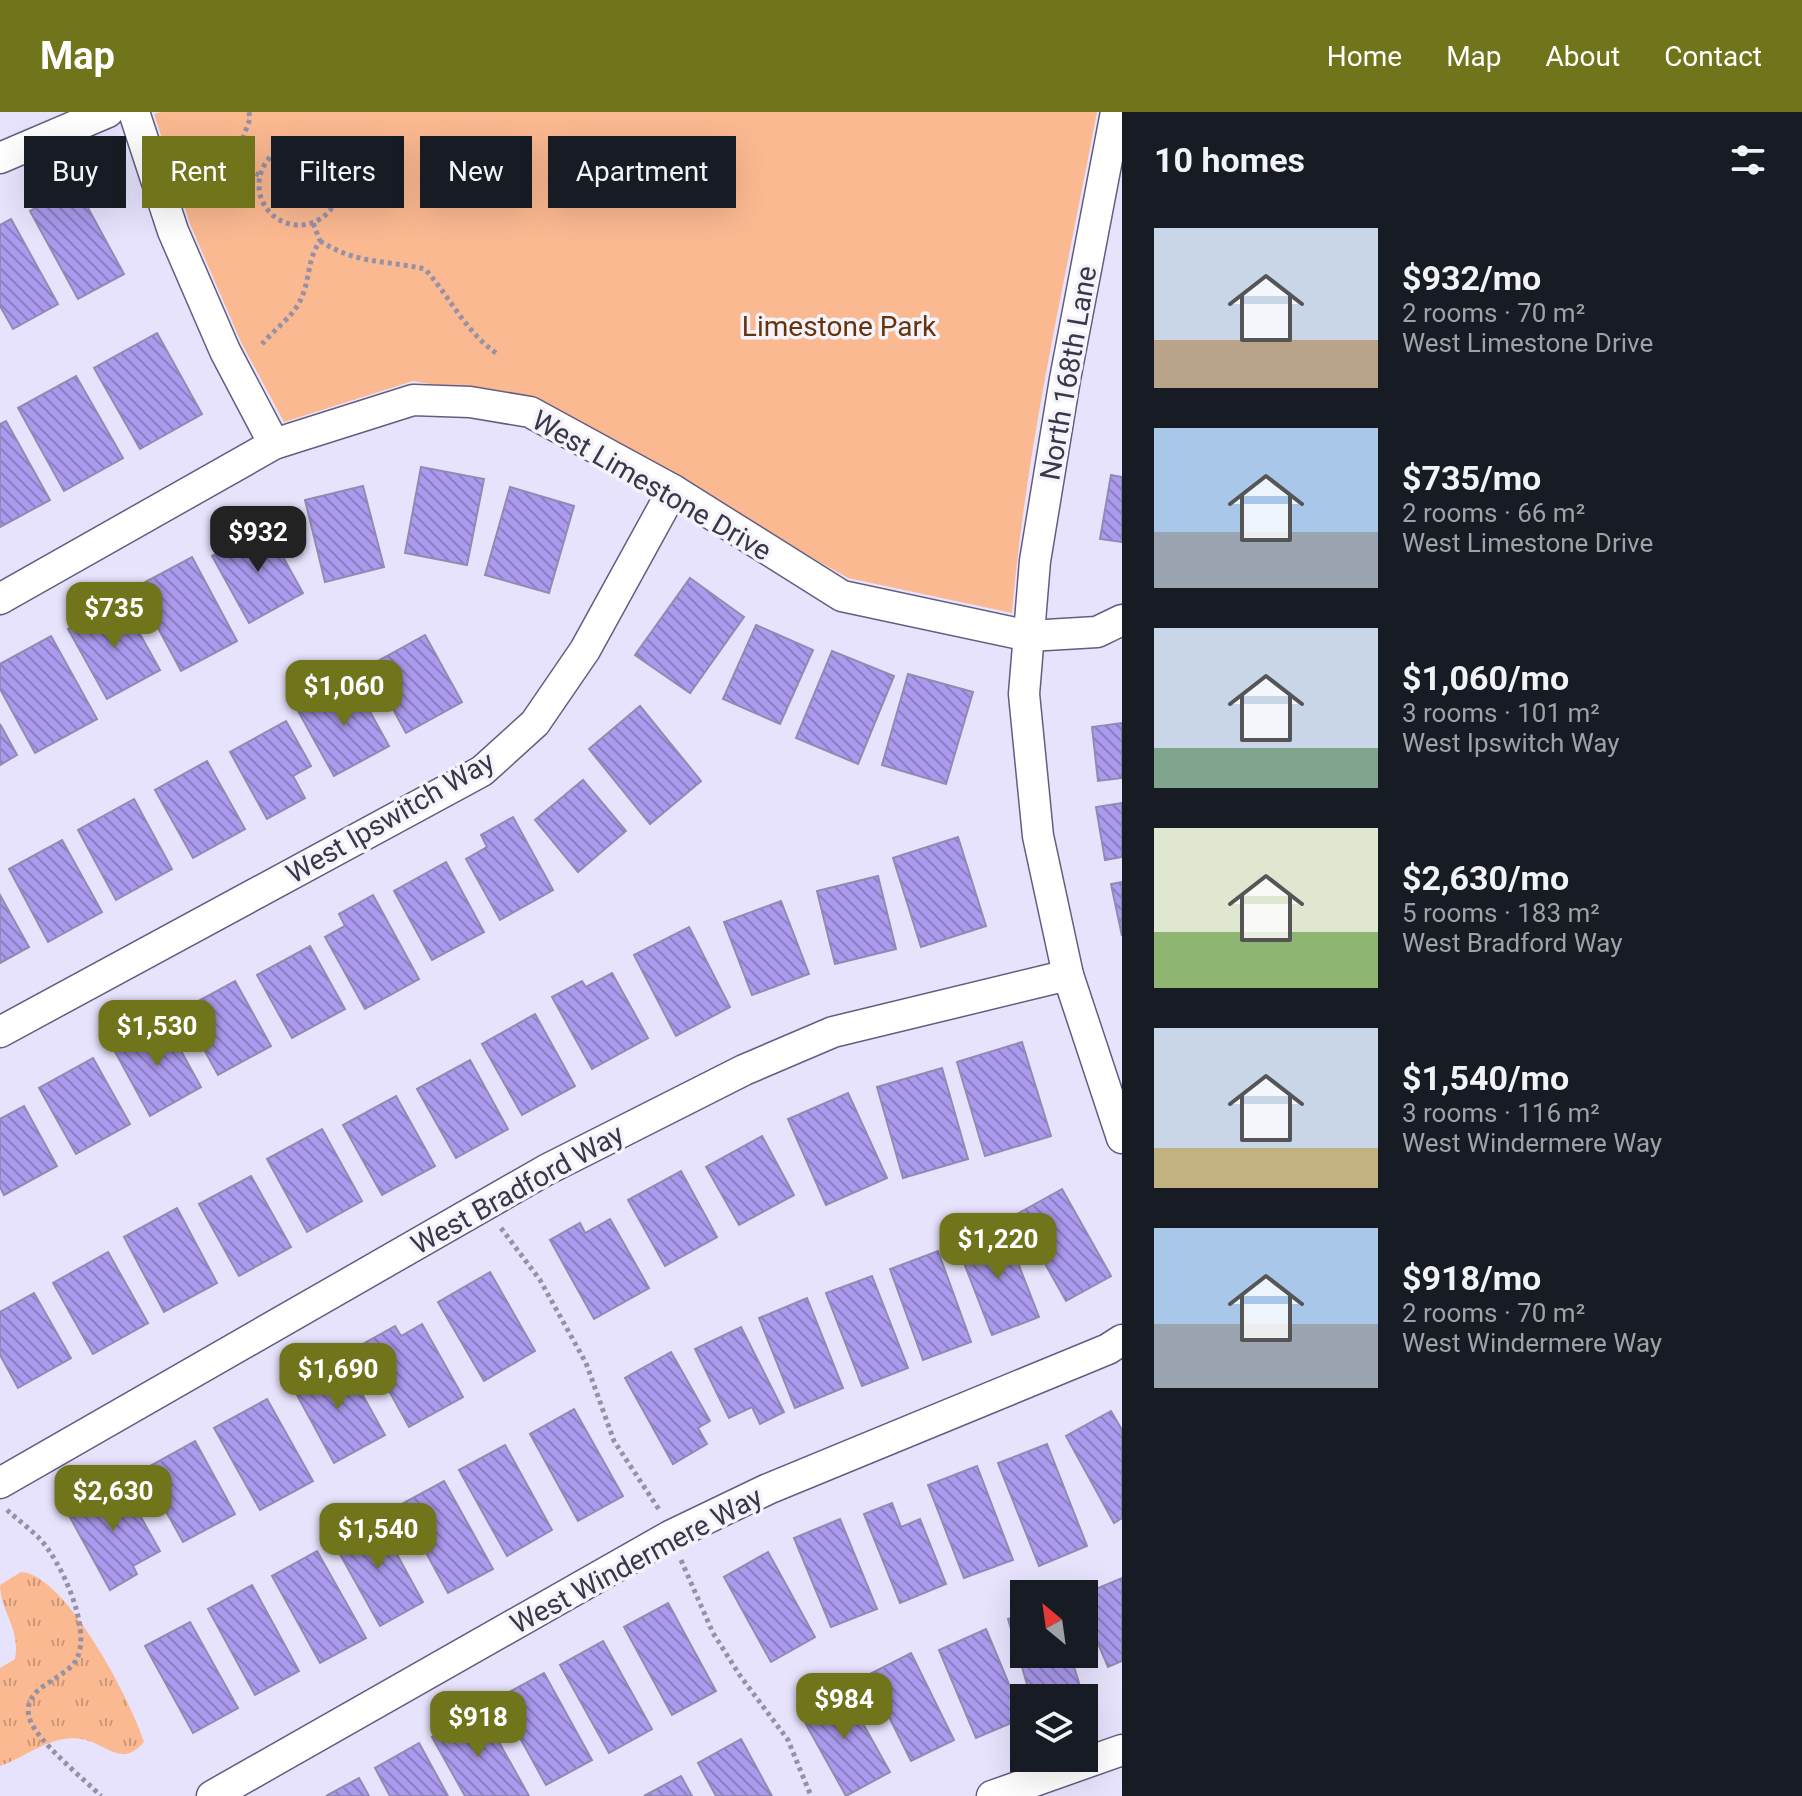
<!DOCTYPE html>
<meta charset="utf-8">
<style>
:root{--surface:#171b24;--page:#20242c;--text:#f1f3f6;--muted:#9ea1a6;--accent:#70741b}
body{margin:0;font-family:Roboto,sans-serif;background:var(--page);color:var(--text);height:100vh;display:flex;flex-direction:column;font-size:30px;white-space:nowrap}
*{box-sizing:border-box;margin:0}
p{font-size:26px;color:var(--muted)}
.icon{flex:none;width:44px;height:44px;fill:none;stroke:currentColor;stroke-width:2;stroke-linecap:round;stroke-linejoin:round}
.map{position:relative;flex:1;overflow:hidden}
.details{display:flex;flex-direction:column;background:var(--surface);width:680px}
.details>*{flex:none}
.banner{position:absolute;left:24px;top:24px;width:760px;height:72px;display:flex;gap:16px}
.needle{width:52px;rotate:331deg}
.controls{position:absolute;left:1010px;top:1468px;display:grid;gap:16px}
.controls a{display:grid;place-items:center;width:88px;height:88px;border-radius:0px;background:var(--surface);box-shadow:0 8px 32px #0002;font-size:40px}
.price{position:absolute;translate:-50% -68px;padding:0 18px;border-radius:16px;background:var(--accent);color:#fff;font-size:26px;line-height:52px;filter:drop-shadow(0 2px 4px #0008)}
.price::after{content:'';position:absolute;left:50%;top:48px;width:24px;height:18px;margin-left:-12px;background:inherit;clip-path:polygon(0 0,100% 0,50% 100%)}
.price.active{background:#222;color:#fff}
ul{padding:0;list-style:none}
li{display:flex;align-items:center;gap:24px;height:200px;padding:0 32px}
li span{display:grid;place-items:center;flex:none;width:224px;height:160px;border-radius:0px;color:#555}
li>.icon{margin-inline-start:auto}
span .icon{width:96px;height:96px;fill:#fffc;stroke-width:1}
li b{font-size:34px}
h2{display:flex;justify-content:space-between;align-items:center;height:96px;padding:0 32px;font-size:34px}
.pill{padding:0 28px;border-radius:0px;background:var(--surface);box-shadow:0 8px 32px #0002;font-size:28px;line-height:72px}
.pill.active{background:var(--accent);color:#fff}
header{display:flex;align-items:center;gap:48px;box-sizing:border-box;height:112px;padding:0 40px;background:var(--accent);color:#fff}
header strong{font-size:38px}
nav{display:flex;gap:44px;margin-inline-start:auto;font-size:28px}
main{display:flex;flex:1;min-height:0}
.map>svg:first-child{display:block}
.grass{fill:url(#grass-tufts)}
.park{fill:#fbb991}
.building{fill:url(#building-back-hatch);stroke:#918bb2;stroke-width:2}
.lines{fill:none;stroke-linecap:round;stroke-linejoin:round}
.street-casing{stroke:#635d81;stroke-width:33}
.path{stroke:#9592a7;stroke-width:5;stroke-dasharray:4 4;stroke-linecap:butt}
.street{stroke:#fff;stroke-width:30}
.labels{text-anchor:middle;stroke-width:7;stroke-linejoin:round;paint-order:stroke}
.park-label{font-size:28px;fill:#67330a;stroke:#f4f3fb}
.street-label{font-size:28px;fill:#3a3747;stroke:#f4f3fb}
</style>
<header>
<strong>Map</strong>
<nav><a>Home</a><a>Map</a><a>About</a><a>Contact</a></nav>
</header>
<main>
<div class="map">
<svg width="1122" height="1684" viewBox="0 0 1122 1684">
<defs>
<pattern id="grass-tufts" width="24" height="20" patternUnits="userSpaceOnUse" patternTransform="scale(2)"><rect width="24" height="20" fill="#fbb991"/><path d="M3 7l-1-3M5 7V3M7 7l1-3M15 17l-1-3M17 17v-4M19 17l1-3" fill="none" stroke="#cc9778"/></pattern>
<pattern id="building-back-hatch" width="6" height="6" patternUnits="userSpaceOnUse" patternTransform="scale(2)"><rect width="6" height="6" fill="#ab9aee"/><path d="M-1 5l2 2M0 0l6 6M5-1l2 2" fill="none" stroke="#8c7ec3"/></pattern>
</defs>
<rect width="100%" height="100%" fill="#e7e3fd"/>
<!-- grass -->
<path class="grass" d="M21,1460C66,1462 132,1591 144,1630C121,1657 106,1631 82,1627C51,1622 27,1645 0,1654V1556L15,1547C21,1518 0,1498 0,1473Z"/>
<!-- park -->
<path class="park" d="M161,0H1097C1066,165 1026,334 1012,501L848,466L687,375L516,287L413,269L284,310L241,230L190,112L154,2Z"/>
<!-- building -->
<g class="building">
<polygon points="76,74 124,162 78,187 30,99"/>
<polygon points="11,107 58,192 13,217 0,194 0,113"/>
<polygon points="157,221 202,302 140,337 94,256"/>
<polygon points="76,264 123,346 64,379 18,296"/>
<polygon points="6,309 50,388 0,415 0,312"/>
<polygon points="421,355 484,367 467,453 405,441"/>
<polygon points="1111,363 1122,365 1122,430 1100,427"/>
<polygon points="363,374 384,455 325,470 305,388"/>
<polygon points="510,375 574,394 549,481 485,463"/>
<polygon points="266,414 303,481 249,511 212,444"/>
<polygon points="192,445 237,529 181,559 136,475"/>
<polygon points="690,466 744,505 690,581 635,543"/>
<polygon points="121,488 160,558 107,587 68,517"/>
<polygon points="756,513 813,538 780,612 723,587"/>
<polygon points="425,523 462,590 406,621 369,554"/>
<polygon points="51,524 97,607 35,641 0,577 0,552"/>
<polygon points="832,539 894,564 858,652 796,626"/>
<polygon points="908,562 973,580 946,672 882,653"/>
<polygon points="353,569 389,634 334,664 298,599"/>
<polygon points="640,594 701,669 650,712 589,637"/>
<polygon points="286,609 311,654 293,664 305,686 267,707 230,640"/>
<polygon points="1122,611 1122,666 1098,669 1092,615"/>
<polygon points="0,612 17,643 0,653"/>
<polygon points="207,649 245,717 193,746 155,678"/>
<polygon points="583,668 626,719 578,760 535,708"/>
<polygon points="134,687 172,757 116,788 78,718"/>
<polygon points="1122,691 1122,745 1105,748 1096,695"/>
<polygon points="513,705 553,778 500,808 466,747 487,735 481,723"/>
<polygon points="958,725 986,814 921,835 893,746"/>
<polygon points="62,728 102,800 48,830 9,757"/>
<polygon points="446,750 484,820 432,848 394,779"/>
<polygon points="878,764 896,837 835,852 817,779"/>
<polygon points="1122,770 1122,824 1111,772"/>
<polygon points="0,783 29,835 0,851"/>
<polygon points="373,783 419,867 365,897 325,825 345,814 339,802"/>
<polygon points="781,789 809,862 752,883 724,810"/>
<polygon points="689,815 730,895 676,924 634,843"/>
<polygon points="310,834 345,897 292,926 257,863"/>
<polygon points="612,861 648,926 592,957 552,885 582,869 586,875"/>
<polygon points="235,869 271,934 218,963 182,898"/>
<polygon points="535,902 575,974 522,1003 482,932"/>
<polygon points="164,908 201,975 150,1004 113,936"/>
<polygon points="1022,930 1051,1024 985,1044 957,950"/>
<polygon points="93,946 130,1012 76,1042 39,976"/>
<polygon points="470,948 508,1017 456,1046 417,977"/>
<polygon points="942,956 968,1047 903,1066 877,975"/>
<polygon points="848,981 887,1066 826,1093 788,1007"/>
<polygon points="396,984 435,1054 382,1083 343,1013"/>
<polygon points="24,994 57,1054 4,1083 0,1075 0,1007"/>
<polygon points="322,1017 362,1089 307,1120 267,1047"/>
<polygon points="762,1024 794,1083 739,1113 706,1055"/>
<polygon points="681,1059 717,1125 665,1154 628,1088"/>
<polygon points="251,1064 291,1135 239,1164 199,1092"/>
<polygon points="1062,1077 1111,1164 1066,1189 1017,1102"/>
<polygon points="177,1096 217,1171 164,1200 124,1125"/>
<polygon points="610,1107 649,1176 594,1207 550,1128 580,1111 585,1121"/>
<polygon points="1004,1115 1039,1205 992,1223 957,1133"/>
<polygon points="938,1139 971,1230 923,1248 890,1157"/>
<polygon points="108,1140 148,1211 93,1242 53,1171"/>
<polygon points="490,1160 535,1239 484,1269 438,1190"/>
<polygon points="872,1164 908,1256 862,1274 826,1181"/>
<polygon points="34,1181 71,1246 18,1276 0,1243 0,1200"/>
<polygon points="807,1186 843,1276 795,1296 759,1206"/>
<polygon points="422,1212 463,1285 409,1315 363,1232 395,1214 401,1224"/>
<polygon points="741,1215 784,1300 760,1312 752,1295 729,1306 695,1237"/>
<polygon points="671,1240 710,1309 698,1316 707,1332 673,1352 625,1266"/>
<polygon points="342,1246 385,1323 334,1351 292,1274"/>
<polygon points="267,1287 313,1369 260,1398 214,1316"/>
<polygon points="574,1297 623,1384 578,1409 530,1322"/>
<polygon points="1111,1299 1122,1318 1122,1406 1114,1411 1066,1324"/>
<polygon points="195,1329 235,1402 183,1430 143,1358"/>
<polygon points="1047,1332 1087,1434 1039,1454 998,1351"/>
<polygon points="505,1333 552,1418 507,1444 459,1358"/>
<polygon points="977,1354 1013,1448 964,1466 928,1373"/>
<polygon points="120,1368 160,1439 133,1454 137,1462 110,1478 66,1398"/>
<polygon points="444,1369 493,1457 448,1481 400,1393"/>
<polygon points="892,1391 901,1415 920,1407 946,1472 900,1491 864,1402"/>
<polygon points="376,1404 423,1490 380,1514 332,1428"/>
<polygon points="840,1407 877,1497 831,1515 794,1426"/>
<polygon points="317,1439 366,1526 320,1551 272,1464"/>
<polygon points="768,1440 815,1525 771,1550 724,1465"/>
<polygon points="1122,1466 1122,1549 1108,1555 1084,1499 1084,1482"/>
<polygon points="252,1473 299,1559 255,1583 208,1497"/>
<polygon points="668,1491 716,1579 672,1603 624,1515"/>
<polygon points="1024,1503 1024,1542 1070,1542 1080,1574 1031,1586 1008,1507"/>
<polygon points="190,1510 238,1596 193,1621 145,1534"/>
<polygon points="986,1517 1023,1606 976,1626 939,1538"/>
<polygon points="603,1529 652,1617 609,1641 560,1553"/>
<polygon points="911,1541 954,1628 911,1649 868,1563"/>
<polygon points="544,1561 592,1648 546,1673 498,1586"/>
<polygon points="842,1574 890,1660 846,1684 798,1598"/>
<polygon points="481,1598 529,1684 465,1684 432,1625"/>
<polygon points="741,1627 772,1684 716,1684 698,1651"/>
<polygon points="419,1631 448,1684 390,1684 375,1656"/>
<polygon points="681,1664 692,1684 644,1684"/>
<polygon points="359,1666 369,1684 326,1684"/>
</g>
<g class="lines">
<!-- street casing -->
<g class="street-casing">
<g id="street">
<polyline points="134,0 173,119 225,239 274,332"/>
<polyline points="1116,0 1065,267 1035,449 1024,582 1038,724 1068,863 1122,1026"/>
<polyline points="0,46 108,0"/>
<polyline points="0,487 274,332 413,288 470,290 530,300 673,378 842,484 1029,524 1097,520 1122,508"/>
<polyline points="0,920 482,659 535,611 585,538 673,378"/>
<polyline points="0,1371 546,1058 744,958 833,920 1068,863"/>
<polyline points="212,1684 670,1424 768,1377 1108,1237 1122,1228"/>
<polyline points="992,1684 1122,1638"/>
</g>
</g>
<!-- path -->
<g class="path">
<circle cx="299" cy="73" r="40"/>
<polyline points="234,51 259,63"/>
<polyline points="196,73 230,60 250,7 249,0"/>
<path d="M320,129C356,152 385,148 425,157C450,185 465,219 496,241"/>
<path d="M262,232C273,219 294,203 300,189C311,167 306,150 320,129L313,111"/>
<polyline points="501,1116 540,1168 586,1251 614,1329 660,1399"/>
<path d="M7,1398C17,1407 29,1416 39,1426C61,1449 90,1513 78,1544C69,1569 18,1573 30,1608C38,1630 84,1667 101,1684"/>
<polyline points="681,1448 713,1521 741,1565 788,1628 811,1684"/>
</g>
<!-- street -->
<use href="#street" class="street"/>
</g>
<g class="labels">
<!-- park labels -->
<g class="park-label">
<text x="839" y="224">Limestone Park</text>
</g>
<!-- street labels -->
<g class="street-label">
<text transform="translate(1068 261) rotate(-80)" y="10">North 168th Lane</text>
<text transform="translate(652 373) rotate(30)" y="10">West Limestone Drive</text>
<text transform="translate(390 705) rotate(-30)" y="10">West Ipswitch Way</text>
<text transform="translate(517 1077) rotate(-29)" y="10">West Bradford Way</text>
<text transform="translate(636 1448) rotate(-28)" y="10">West Windermere Way</text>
</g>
</g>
</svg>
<div class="controls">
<a><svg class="needle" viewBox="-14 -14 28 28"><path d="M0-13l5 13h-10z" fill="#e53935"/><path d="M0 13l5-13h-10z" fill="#9ea1a6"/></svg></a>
<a><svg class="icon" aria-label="layers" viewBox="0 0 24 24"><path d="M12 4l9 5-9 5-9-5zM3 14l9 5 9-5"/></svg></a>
</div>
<b class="price active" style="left:258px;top:462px">$932</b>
<b class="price" style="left:114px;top:538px">$735</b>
<b class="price" style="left:344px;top:616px">$1,060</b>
<b class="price" style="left:157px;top:956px">$1,530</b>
<b class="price" style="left:998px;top:1169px">$1,220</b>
<b class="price" style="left:338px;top:1299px">$1,690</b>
<b class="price" style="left:113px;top:1421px">$2,630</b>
<b class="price" style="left:378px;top:1459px">$1,540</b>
<b class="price" style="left:844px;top:1629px">$984</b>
<b class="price" style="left:478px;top:1647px">$918</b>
<div class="banner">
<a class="pill">Buy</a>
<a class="pill active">Rent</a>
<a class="pill">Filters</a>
<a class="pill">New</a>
<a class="pill">Apartment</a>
</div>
</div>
<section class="details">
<h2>10 homes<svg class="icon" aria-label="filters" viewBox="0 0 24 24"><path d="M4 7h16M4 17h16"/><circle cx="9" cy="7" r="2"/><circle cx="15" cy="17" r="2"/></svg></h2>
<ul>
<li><span style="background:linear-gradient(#c9d6e8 70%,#b9a48a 0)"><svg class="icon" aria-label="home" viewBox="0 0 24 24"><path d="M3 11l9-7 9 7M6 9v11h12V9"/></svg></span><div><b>$932/mo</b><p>2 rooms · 70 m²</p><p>West Limestone Drive</p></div></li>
<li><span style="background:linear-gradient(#a9c7e8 65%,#9aa5b1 0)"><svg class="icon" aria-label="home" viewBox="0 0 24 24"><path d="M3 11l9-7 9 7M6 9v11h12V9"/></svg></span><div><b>$735/mo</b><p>2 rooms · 66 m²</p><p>West Limestone Drive</p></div></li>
<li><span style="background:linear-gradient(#c9d6e8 75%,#7fa58c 0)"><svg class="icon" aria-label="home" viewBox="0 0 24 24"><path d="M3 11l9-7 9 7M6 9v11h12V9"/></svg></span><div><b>$1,060/mo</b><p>3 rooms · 101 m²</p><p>West Ipswitch Way</p></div></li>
<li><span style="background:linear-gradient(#dfe7d0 65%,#8fb573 0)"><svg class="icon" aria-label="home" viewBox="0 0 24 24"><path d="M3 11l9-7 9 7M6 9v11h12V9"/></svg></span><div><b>$2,630/mo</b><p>5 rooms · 183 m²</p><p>West Bradford Way</p></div></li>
<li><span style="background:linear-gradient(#c9d6e8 75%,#c2b280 0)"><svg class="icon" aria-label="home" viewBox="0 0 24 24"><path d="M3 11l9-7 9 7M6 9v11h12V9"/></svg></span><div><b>$1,540/mo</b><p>3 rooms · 116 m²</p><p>West Windermere Way</p></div></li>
<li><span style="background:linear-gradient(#a9c7e8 60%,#9aa5b1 0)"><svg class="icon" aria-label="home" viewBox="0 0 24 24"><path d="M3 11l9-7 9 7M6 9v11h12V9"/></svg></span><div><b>$918/mo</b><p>2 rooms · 70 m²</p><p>West Windermere Way</p></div></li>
</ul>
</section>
</main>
